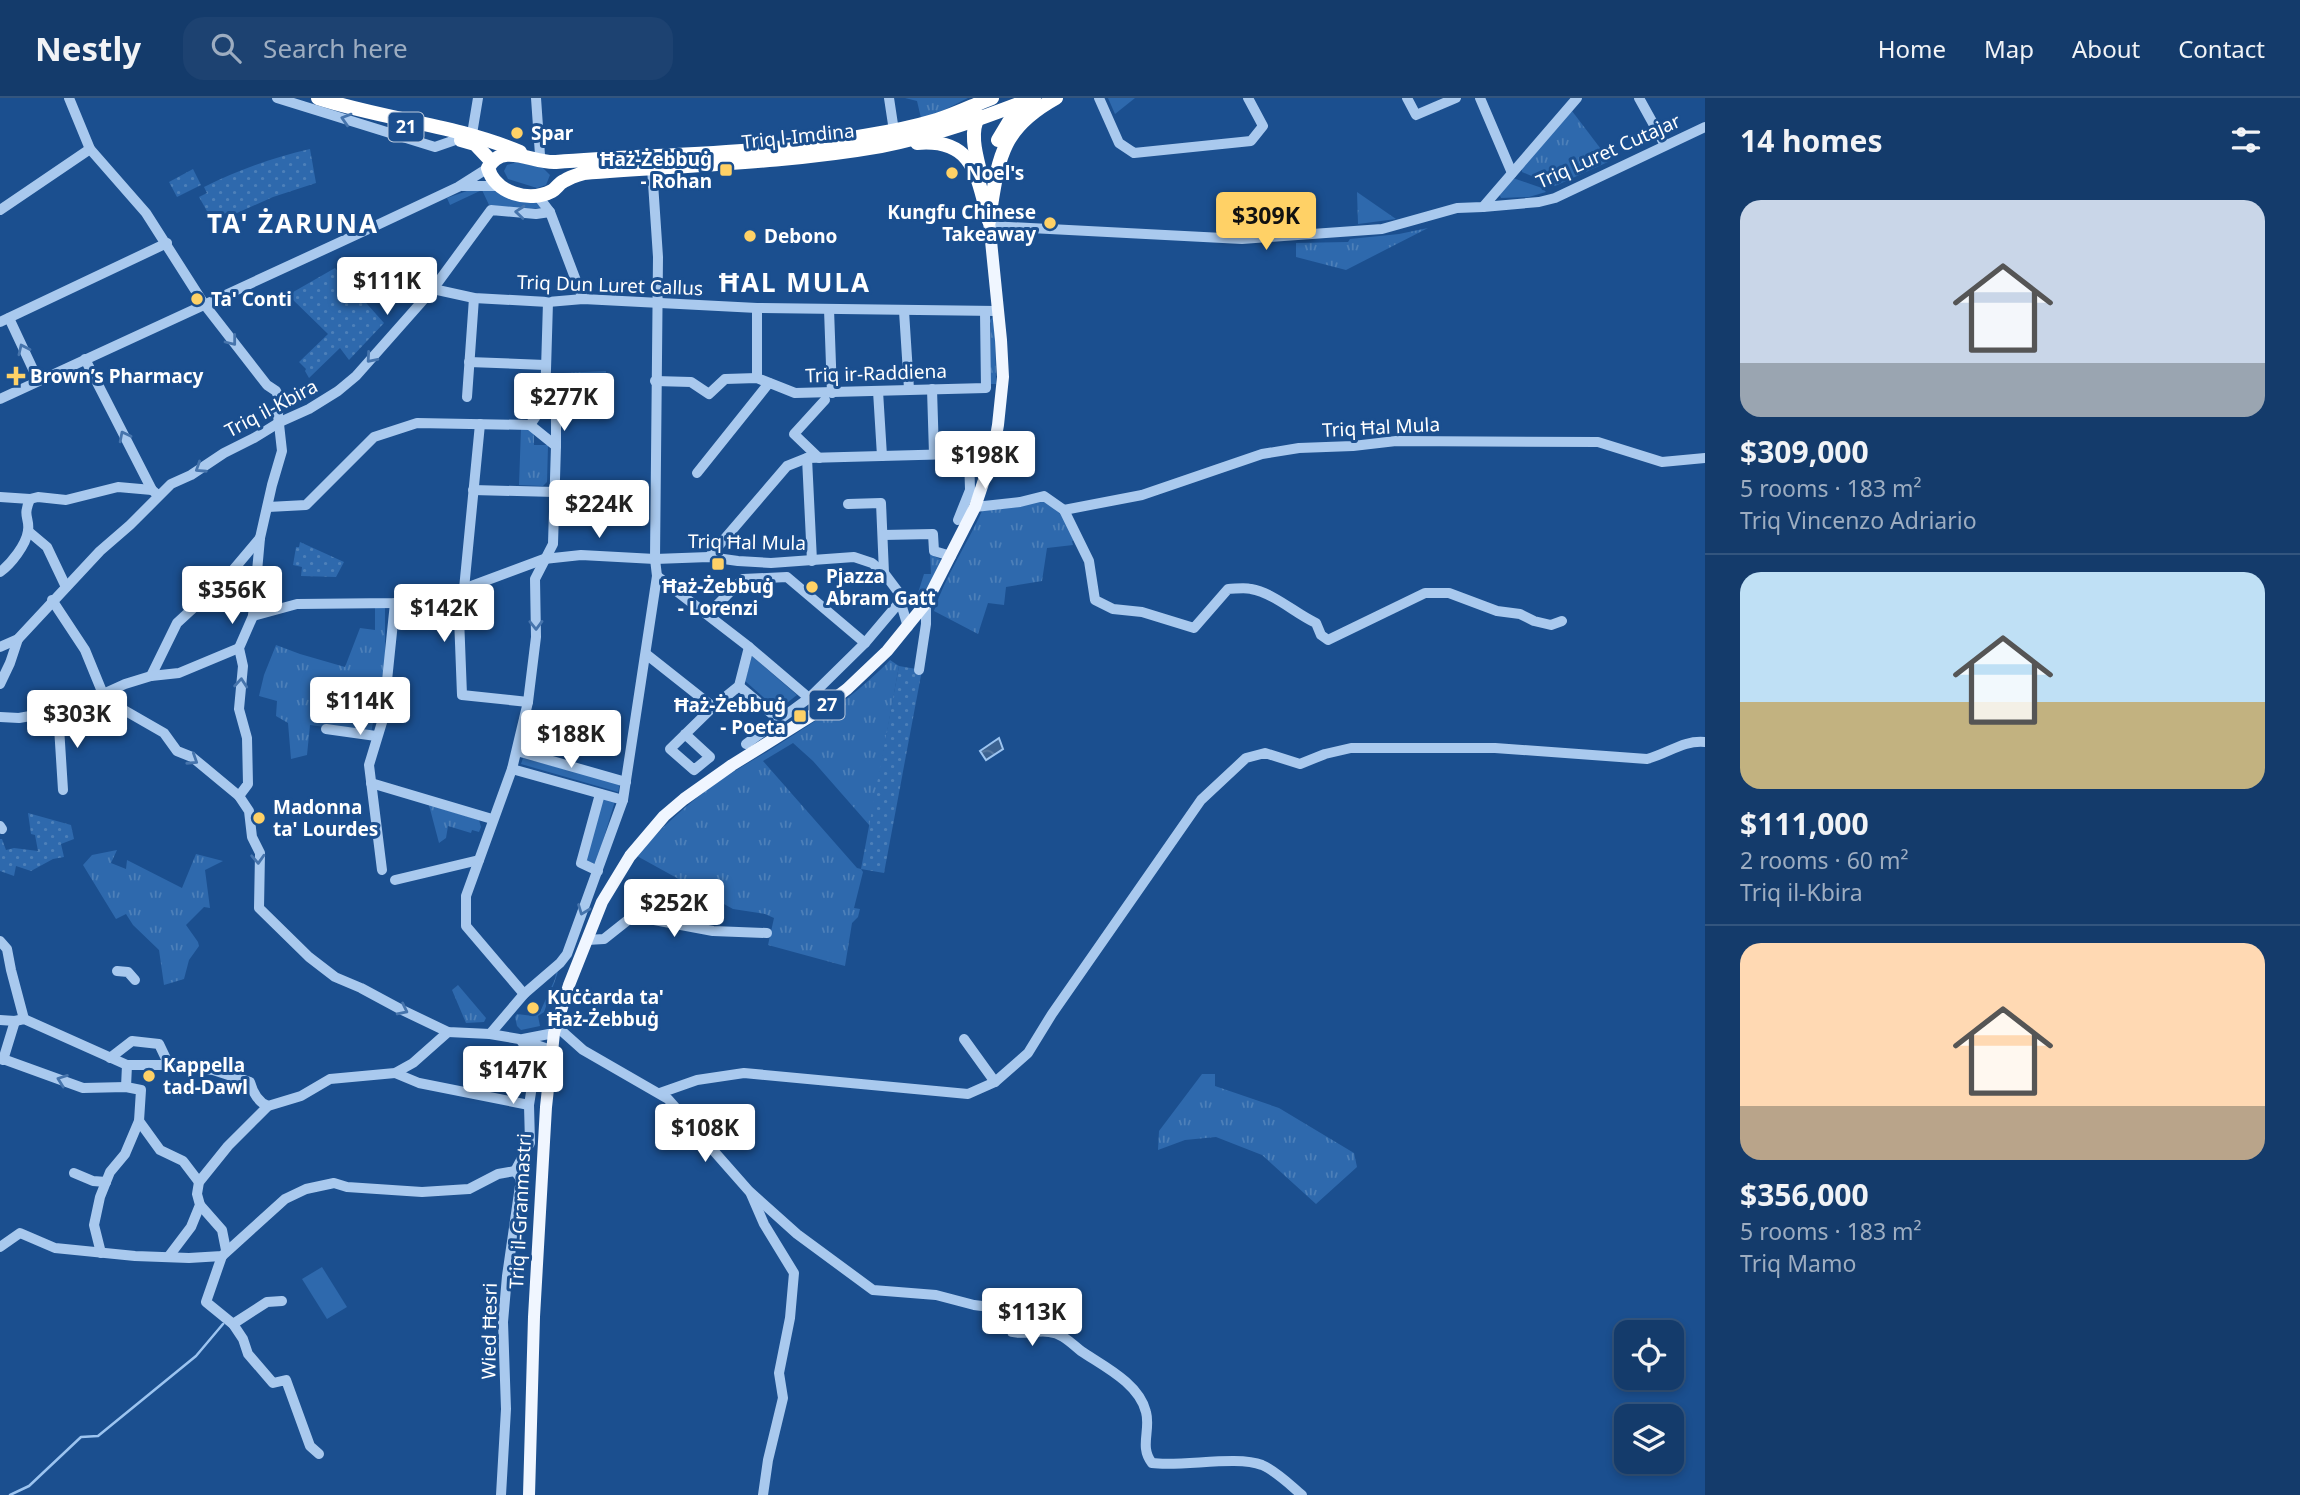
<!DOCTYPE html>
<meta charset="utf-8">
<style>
:root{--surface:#143b6b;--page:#1d4271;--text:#f1f3f6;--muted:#9dadc1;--line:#33557e;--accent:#ffd166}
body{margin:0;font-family:"Noto Sans",sans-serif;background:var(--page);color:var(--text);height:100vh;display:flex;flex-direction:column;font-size:26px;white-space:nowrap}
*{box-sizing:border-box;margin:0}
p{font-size:23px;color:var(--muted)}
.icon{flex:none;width:38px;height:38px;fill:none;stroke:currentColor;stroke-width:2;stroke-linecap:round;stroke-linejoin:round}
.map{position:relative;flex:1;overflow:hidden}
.side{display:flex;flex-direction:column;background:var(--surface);width:595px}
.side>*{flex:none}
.tools{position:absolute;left:1614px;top:1222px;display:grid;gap:14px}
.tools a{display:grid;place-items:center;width:70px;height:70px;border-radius:14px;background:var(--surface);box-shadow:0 4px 10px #0003,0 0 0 2px var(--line);font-size:35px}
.price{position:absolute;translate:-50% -60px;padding:0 16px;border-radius:7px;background:#fff;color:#222;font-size:23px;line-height:46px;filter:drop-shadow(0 2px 4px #0008)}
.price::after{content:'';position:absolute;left:50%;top:42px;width:21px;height:16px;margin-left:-10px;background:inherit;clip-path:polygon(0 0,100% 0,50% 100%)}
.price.on{background:var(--accent);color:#111}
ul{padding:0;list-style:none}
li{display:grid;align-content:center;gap:14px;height:371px;padding:0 35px}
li+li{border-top:2px solid var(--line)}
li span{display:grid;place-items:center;height:217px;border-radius:21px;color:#555}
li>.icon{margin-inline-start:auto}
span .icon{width:126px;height:126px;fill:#fffc;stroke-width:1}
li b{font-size:30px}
h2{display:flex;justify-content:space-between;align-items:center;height:84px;padding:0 35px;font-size:30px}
header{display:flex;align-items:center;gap:42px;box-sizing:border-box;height:98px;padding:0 35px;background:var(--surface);border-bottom:2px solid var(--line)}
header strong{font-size:33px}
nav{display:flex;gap:38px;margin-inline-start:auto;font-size:24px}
.search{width:490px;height:63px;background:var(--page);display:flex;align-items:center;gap:18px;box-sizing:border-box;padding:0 24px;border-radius:21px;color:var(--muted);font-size:26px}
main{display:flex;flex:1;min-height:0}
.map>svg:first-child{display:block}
.grass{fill:url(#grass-tufts)}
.park{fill:#2e69ad}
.garden{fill:url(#garden-dots)}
.water{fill:url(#water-waves);stroke:#9cc4f0;stroke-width:2}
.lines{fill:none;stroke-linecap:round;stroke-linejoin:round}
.stream{stroke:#9cc4f0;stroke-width:2.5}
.minor{stroke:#a9c9ee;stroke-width:10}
.major{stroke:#f0f6ff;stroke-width:12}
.highway{stroke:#fff;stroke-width:14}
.oneway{stroke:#4674ac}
.poi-dot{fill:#ffd166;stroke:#1b4f8f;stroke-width:2.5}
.labels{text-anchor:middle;stroke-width:6;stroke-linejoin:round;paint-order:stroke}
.shield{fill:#1b4f8f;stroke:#bbcadd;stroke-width:2}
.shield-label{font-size:18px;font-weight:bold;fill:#fff}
.poi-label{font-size:19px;font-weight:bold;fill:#fff;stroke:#1b4f8f;text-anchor:start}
.street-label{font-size:19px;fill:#fff;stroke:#1b4f8f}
.district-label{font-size:26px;font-weight:bold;letter-spacing:2px;fill:#fff;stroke:#1b4f8f}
</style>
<header>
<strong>Nestly</strong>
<div class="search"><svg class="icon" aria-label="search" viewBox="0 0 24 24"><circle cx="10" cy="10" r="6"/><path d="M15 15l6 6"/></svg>Search here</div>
<nav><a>Home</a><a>Map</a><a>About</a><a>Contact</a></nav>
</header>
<main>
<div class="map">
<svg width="1705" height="1397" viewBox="0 0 1705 1397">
<defs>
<pattern id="grass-tufts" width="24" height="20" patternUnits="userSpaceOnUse" patternTransform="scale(1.75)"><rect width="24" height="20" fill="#2e69ad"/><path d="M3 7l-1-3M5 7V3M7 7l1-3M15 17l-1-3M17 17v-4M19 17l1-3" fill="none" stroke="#4d80b9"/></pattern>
<pattern id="garden-dots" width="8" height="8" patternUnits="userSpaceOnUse" patternTransform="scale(1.75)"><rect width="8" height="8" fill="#2e69ad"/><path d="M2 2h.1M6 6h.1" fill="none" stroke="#4d80b9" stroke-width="1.8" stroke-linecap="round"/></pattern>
<pattern id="water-waves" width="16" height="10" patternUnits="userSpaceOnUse" patternTransform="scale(1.75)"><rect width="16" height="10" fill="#3c6290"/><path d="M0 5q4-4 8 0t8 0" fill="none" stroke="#597aa1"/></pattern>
</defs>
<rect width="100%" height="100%" fill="#1b4f8f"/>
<!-- grass -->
<g class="grass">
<polygon points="905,0 968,0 938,15 921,20 917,3"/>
<polygon points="1108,0 1135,0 1115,16"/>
<polygon points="1572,13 1610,63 1555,88 1522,74 1522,68"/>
<polygon points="1357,94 1396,121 1358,126"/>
<polygon points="1428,130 1346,172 1296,159 1296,145 1348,144 1350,141 1399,136"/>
<polygon points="993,219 995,222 996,286 990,286 991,225 989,223"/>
<polygon points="606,273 604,311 592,311 593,300 565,309 564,298 549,297 549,287 563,275"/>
<polygon points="521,331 530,331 534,335 534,347 548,347 547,384 543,388 519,387"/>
<path d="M1046,402L1062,415L1077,441L1072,443L1073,447L1047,450L1042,483L1006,489L1004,507L988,505L978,536L934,513C945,478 967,447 982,413L1001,407Z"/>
<polygon points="930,456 942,462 942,466 922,497 918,495 924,476 931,476"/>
<polygon points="375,508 385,510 385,564 371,635 310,627 307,657 291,661 288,625 276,618 277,603 259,598 264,577 276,547 300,556 345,569 360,530 375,532"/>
<path d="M890,562L899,568L870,728L813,663L793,645L763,663L857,770L861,771L863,774L854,810L860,811L858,819L852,825L845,868L768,847L774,820L765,816L733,811L637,758C660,730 686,707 715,686C733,673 752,663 770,652C813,625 856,598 890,562Z"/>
<polygon points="429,707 479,722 481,729 479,734 472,732 471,735 448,728 446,740 439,745"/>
<polygon points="117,752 111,765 126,771 127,762 182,790 196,756 223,763 205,772 210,810 204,809 186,827 198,844 199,848 189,862 184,881 164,887 159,852 133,827 126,816 116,821 83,767 92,757"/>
<polygon points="558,874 544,914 538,918 540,928 521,932 517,928 515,919 517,916 533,918 540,914 555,881 556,875"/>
<polygon points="458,887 486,920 484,924 466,925 452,892"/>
<polygon points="1202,976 1215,976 1215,988 1279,1010 1354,1055 1357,1069 1316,1106 1262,1057 1216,1039 1185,1042 1158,1052 1159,1033"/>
</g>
<!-- park -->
<g class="park">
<polygon points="517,64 543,70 550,77 546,87 537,90 508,81 504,73 507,67"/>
<polygon points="1513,80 1542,90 1546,94 1529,99 1501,100 1499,96"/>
<polygon points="481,88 517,101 538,104 541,107 540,110 519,111 489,107 482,92 450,107 447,100"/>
<polygon points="752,558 797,597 778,612 745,583"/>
<polygon points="523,660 620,686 618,694 521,666"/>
<polygon points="603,700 615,703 596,766 584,762"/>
<polygon points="322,1169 347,1209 327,1221 302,1181"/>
</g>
<!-- garden -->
<g class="garden">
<path d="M310,51L316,85L273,99L228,119L226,115L212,122L199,99L207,95L204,89C238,72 272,60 310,51Z"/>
<polygon points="193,71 201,87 177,99 169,84"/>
<polygon points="335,170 384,225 349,262 340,250 309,280 305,273 306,271 299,264 328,236 288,197"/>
<polygon points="300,444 344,464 336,479 301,478 302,469 293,467 296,449 299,449"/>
<polygon points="899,568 922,572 884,775 861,771"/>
<polygon points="28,715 71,727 74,741 61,746 64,759 53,761 31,773 16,768 14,778 0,773 0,741 2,741 6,752 14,750 38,753 35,737 31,736"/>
</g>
<!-- water -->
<polygon class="water" points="999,640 1003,651 986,662 980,653"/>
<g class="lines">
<!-- stream -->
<polyline class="stream" points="10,1397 29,1388 81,1339 98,1338 196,1258 223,1226"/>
<!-- minor -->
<g class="minor">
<polyline points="69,0 90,51 146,115 204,206 267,287 276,293 279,300 278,317 282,353 272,387 260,440 253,518 239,550 243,568 239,611 247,640 248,686 239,698"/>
<polyline points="277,0 435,49 458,41"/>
<polyline points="536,0 540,57"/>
<polyline points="889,0 894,33"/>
<polyline points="1099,0 1119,45 1134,55 1251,43 1263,28 1248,0"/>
<polyline points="1407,0 1416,17 1456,0"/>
<polyline points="1480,0 1512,75"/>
<polyline points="1639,0 1665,47"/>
<polyline points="472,36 478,0"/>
<polyline points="462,88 499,88"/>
<polyline points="537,97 550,114 583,201"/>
<polyline points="1483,109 1539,104 1555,100 1705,29"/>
<polyline points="0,112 90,51"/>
<polyline points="990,128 1242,141 1382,131 1457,110 1483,109 1577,0"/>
<polyline points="433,191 474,200 548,204 583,201 757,210 997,213"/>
<polyline points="757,210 757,280"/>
<polyline points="829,211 832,295"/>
<polyline points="904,213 909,291"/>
<polyline points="9,220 38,282"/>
<polyline points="0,224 167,145"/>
<polyline points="85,261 152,392 158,397"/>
<polyline points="469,264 545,267"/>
<polyline points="655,283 691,284 709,296 725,281 757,280 795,295 986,290 985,214"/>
<polyline points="932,291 934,356"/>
<polyline points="878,293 882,358"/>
<polyline points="467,299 474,200"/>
<polyline points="0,301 375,128 458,89 488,70"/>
<polyline points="545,305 556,317 556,348"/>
<polyline points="807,360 812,463"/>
<polyline points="819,360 794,336 825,302"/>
<polyline points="697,375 769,285"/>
<polyline points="473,392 555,394"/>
<polyline points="0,399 30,401 38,399 66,402 118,389 152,392"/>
<polyline points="848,406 881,405 884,475"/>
<polyline points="268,409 306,407 374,339 417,325 530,327"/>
<path d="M975,409L1020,404L1044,398L1064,412L1089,463L1095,502L1113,511L1142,514L1194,530L1228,491C1235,491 1244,489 1251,491C1274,495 1296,516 1316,525L1321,537L1328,542L1425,495H1449L1497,513L1520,516L1534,523L1551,527L1562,523"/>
<polyline points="1064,412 1142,397 1262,356 1299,350 1353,348 1396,343 1598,344 1662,364 1705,360"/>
<polyline points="958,422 970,392 969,355"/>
<polyline points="28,433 47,449 66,489"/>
<polyline points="883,437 933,436 934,453 951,458"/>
<polyline points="709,459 787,368 807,360 993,355"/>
<path d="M0,474C11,466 26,447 28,433C30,419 22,420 30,401"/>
<polyline points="657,478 749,549 809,600"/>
<polyline points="464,491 480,326"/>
<polyline points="458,493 462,597 528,604"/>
<polyline points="52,502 85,552 103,596"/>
<polyline points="911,502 926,505 926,526 919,572"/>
<polyline points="902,509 908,529"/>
<polyline points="708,516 743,481 787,479 865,545"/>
<polyline points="253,518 297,506 395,505 426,502 458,493 544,461 581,457 655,461 709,459 738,463 771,465 854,459 872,465 884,475 899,495"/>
<polyline points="0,549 18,541 100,453 130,427 171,386 191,377 224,355 254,340 280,324 309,311 338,293 356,278 433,191 491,112 536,116 550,114"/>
<polyline points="646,556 713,609"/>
<polyline points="151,578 177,525 228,478 260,440"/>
<polyline points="0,586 10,565 18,541"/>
<polyline points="739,588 778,621"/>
<polyline points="96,604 103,596 125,586 151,578 179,575 239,550"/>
<polyline points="58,613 63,692"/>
<polyline points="0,619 19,620 69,611 96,604 117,608 164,635 177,653 192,659 239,698 249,713 252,739 260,755 259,810 309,859 335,879 361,890 400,911 448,934 490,936 519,941 551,952"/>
<polyline points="326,631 376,638"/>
<polyline points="685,636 710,659 694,672 670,651 713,609 739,588 749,549"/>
<polyline points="746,646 809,600 865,545 898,506"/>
<polyline points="517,653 626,684"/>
<polyline points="512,671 623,702"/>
<polyline points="371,685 492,721"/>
<polyline points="0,728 2,731"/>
<polyline points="382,772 369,667 383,621 395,505"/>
<polyline points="598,773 581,765 600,696"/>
<polyline points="395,782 479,762"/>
<polyline points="587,842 604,841 633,818 713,833 767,835"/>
<polyline points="0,843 7,851 11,872 24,921"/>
<polyline points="117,873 128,874 135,882"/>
<polyline points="524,896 466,828 466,798 512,671 528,604 536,539 535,481 553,446 556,348 530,327 545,305 548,204"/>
<path d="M0,922L15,923L24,921L127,967H169L213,972L250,984C253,995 258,1004 268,1008"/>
<path d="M555,927L583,952L668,1001L749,1093L797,1136L873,1192L936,1197L974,1207L1029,1214L1032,1220L1015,1225L1011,1230L1012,1234C1024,1237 1037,1232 1049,1234C1062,1235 1071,1245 1081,1253C1103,1268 1139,1285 1146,1314C1151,1332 1139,1349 1152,1365C1183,1369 1237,1357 1262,1367C1276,1373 1290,1387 1302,1397"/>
<polyline points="490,936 524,896 560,865 567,856 623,702 657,478 655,461 658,159 652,70"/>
<polyline points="523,941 554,935"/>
<polyline points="964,941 995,984"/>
<polyline points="0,960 83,990 126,989 141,992 139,1023 125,1056 110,1074 100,1099 94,1127 101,1155"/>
<polyline points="110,960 132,943 159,946 169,967"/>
<polyline points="3,962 15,923"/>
<polyline points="395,975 419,985 529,1007"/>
<polyline points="126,989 127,967"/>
<path d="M660,995L697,982L744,975L968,996L995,984L1028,955L1052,916L1201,702L1246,660L1265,655L1300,666L1325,656L1351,650H1495L1647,661C1669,655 1683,642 1705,644"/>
<polyline points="139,1023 160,1052 183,1063 199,1084"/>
<polyline points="515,1073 530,1045 529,1007 535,969 533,958 522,944"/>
<polyline points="74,1075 93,1083 106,1084"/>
<polyline points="751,1096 764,1126 794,1175 790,1220 779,1275 783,1300 768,1362 763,1397"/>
<polyline points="200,1107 222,1132 226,1152"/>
<polyline points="0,1149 20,1135 55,1150 135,1158 189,1160 222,1158 285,1101 306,1091 334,1085 347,1089 422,1094 469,1091 498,1076 515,1073"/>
<polyline points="169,1158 191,1129 200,1107 197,1096 199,1084 228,1048 268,1008 301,998 330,981 395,975 413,965 448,934"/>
<polyline points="222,1158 206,1204 233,1226 243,1241 248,1256 273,1285 286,1282 310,1348 319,1356"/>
<polyline points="233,1226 267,1204 282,1203"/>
<polyline points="501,1397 506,1311 503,1224 507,1178 521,1081 515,1073"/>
</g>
<!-- major -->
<polyline class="major" points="529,1397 534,1219 546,1009 554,935 569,887 602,804 630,758 664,718 684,701 732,667 814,616 847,591 887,553 926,505 975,409 993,355 998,327 1003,279 1001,242 989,123"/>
<!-- highway -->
<g class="highway">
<path d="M318,0C386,22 453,26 520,54"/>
<path d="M992,0C974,7 956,16 937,22C914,29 889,34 864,38C762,57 659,56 556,64C534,66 502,43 488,70C495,95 529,105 552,93C557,90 559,85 564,83C570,79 577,77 584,75C683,67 784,65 881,48C934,38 985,19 1034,0"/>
<path d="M979,18C969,33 976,57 980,73"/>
<polyline points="461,42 475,46 491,63"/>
<polyline points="998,42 1010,22 1026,7"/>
<path d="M917,45C974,40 977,78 989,123"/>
<path d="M990,114C999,57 1002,30 1056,0"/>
</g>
</g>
<!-- one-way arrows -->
<defs><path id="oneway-chevron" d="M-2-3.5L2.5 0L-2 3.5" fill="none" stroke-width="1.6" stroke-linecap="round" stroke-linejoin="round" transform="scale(1.75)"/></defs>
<g class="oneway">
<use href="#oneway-chevron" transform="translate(346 21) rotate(-163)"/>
<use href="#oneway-chevron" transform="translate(520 114) rotate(-175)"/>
<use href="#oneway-chevron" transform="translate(232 243) rotate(52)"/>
<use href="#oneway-chevron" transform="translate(23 251) rotate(-115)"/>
<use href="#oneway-chevron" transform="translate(371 260) rotate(131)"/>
<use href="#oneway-chevron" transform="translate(124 338) rotate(-117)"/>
<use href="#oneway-chevron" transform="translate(200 370) rotate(147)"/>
<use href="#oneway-chevron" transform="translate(536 527) rotate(89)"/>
<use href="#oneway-chevron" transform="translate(241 585) rotate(-85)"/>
<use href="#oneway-chevron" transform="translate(193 662) rotate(33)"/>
<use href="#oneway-chevron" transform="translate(258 761) rotate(87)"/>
<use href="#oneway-chevron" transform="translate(583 812) rotate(111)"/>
<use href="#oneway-chevron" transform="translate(403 912) rotate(26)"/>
<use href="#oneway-chevron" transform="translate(62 982) rotate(-160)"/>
</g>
<!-- markers -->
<g class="poi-dot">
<circle cx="517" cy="35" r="7"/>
<rect x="719" y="65" width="14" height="14" rx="3.5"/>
<circle cx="952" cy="75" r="7"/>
<circle cx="1050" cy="125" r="7"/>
<circle cx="750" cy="138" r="7"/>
<circle cx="197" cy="201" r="7"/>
<path d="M12.5 267.5h7v7h7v7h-7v7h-7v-7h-7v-7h7z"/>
<rect x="711" y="459" width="14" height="14" rx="3.5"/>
<circle cx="812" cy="489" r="7"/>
<rect x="793" y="611" width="14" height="14" rx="3.5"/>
<circle cx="259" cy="720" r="7"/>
<circle cx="533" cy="910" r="7"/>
<circle cx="149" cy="978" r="7"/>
</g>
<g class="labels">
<!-- shield labels -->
<g class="shield">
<rect x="388.5" y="14.5" width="35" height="29" rx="5"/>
<rect x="809.5" y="592.5" width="35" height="29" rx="5"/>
</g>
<g class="shield-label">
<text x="406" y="35">21</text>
<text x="827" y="613">27</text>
</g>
<!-- poi labels -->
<g class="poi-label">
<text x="531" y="42">Spar</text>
<text x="712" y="68" text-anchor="end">Ħaż-Żebbuġ<tspan x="712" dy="22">- Rohan</tspan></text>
<text x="966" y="82">Noel's</text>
<text x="1036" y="121" text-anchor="end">Kungfu Chinese<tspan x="1036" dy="22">Takeaway</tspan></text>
<text x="764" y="145">Debono</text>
<text x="211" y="208">Ta' Conti</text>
<text x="30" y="285">Brown’s Pharmacy</text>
<text x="826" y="485">Pjazza<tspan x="826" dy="22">Abram Gatt</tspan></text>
<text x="718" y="495" text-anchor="middle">Ħaż-Żebbuġ<tspan x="718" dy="22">- Lorenzi</tspan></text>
<text x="786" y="614" text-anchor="end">Ħaż-Żebbuġ<tspan x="786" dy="22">- Poeta</tspan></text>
<text x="273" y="716">Madonna<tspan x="273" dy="22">ta' Lourdes</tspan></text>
<text x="547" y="906">Kuċċarda ta'<tspan x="547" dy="22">Ħaż-Żebbuġ</tspan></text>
<text x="163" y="974">Kappella<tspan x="163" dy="22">tad-Dawl</tspan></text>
</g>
<!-- street labels -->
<g class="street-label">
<text transform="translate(798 38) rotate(-6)" y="7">Triq l-Imdina</text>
<text transform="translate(1608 53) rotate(-24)" y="7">Triq Luret Cutajar</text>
<text transform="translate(610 187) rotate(2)" y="7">Triq Dun Luret Callus</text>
<text transform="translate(876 275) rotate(-2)" y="7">Triq ir-Raddiena</text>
<text transform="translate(271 310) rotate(-28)" y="7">Triq il-Kbira</text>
<text transform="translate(1381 329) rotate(-3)" y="7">Triq Ħal Mula</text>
<text transform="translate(747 444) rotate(1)" y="7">Triq Ħal Mula</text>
<text transform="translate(520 1113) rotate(-87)" y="7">Triq il-Granmastri</text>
<text transform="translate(489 1233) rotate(-89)" y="7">Wied Ħesri</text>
</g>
<!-- district labels -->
<g class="district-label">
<text x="293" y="135">TA' ŻARUNA</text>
<text x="795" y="194">ĦAL MULA</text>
</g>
</g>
</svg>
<div class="tools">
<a><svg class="icon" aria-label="locate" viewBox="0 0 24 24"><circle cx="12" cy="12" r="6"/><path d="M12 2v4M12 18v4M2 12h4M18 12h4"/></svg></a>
<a><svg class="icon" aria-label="layers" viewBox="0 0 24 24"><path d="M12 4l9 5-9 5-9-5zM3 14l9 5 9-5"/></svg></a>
</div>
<b class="price on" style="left:1266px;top:154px">$309K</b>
<b class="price" style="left:387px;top:219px">$111K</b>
<b class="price" style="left:564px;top:335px">$277K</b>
<b class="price" style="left:985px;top:393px">$198K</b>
<b class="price" style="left:599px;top:442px">$224K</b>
<b class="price" style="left:232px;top:528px">$356K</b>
<b class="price" style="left:444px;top:546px">$142K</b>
<b class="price" style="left:360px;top:639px">$114K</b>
<b class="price" style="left:77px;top:652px">$303K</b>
<b class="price" style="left:571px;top:672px">$188K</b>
<b class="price" style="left:674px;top:841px">$252K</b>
<b class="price" style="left:513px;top:1008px">$147K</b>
<b class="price" style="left:705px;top:1066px">$108K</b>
<b class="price" style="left:1032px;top:1250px">$113K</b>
</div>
<section class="side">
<h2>14 homes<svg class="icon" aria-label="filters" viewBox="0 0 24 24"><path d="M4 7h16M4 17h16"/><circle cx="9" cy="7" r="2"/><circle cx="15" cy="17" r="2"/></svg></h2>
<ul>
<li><span style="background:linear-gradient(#c9d6e8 75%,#9aa5b1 0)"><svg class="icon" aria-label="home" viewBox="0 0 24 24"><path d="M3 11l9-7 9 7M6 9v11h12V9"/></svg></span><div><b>$309,000</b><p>5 rooms · 183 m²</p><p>Triq Vincenzo Adriario</p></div></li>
<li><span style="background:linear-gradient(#bfe0f5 60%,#c2b280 0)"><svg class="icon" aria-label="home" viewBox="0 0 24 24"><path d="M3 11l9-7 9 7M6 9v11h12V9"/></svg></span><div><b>$111,000</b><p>2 rooms · 60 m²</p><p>Triq il-Kbira</p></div></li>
<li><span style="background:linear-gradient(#ffd9b3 75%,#b9a48a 0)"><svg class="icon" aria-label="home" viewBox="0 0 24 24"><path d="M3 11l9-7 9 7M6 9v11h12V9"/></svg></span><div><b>$356,000</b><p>5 rooms · 183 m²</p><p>Triq Mamo</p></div></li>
</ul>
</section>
</main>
